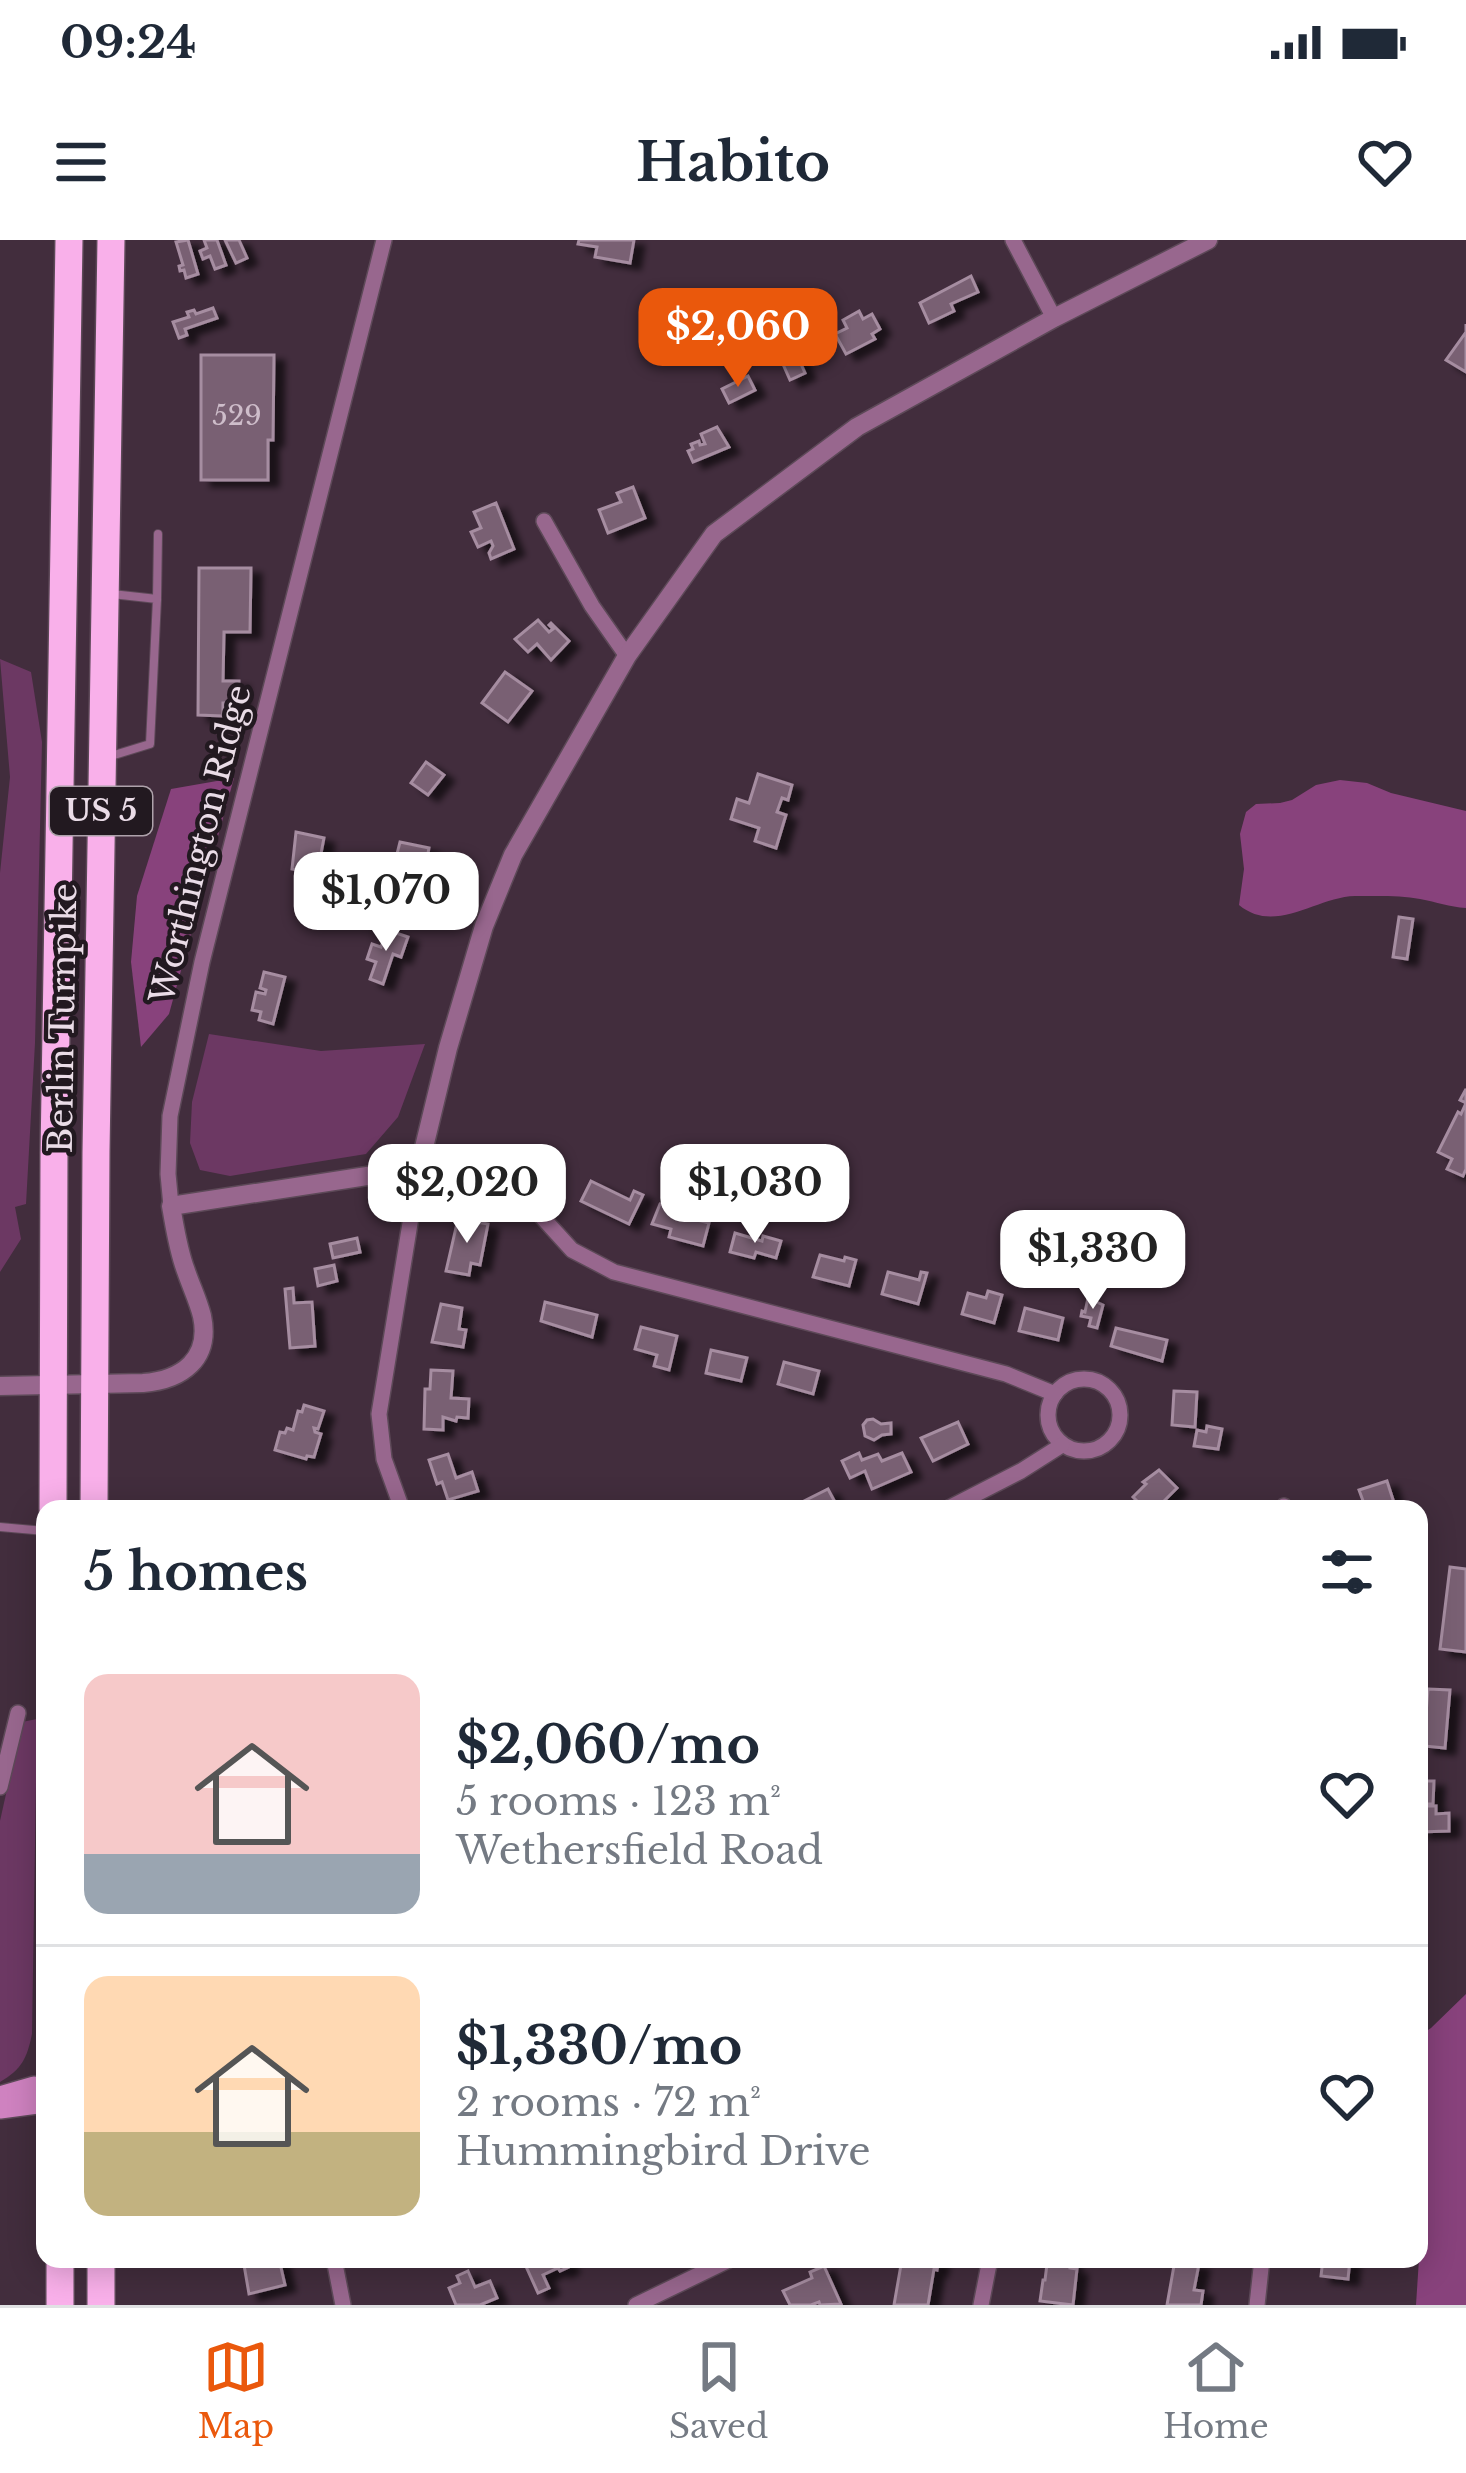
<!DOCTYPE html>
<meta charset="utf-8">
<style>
:root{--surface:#fff;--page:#f6f6f7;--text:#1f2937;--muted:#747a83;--line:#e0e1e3;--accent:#ea580c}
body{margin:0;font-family:"Libre Baskerville",serif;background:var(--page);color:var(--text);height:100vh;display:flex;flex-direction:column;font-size:45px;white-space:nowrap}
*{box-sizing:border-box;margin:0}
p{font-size:39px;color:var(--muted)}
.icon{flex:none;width:66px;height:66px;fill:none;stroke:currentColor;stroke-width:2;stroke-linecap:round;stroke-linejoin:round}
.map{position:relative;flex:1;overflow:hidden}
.details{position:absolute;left:36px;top:1260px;width:1392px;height:768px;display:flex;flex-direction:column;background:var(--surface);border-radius:24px;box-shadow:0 6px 30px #0003}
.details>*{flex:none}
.price{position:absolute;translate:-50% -102px;padding:0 27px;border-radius:24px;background:#fff;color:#222;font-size:39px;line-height:78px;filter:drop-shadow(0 3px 6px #0008)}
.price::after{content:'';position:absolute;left:50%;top:72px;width:36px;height:27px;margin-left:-18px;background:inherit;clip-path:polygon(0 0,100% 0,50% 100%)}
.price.selected{background:var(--accent);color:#fff}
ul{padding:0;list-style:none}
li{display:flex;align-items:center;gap:36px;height:300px;padding:0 48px}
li+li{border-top:3px solid var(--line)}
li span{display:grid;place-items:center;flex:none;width:336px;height:240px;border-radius:24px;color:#555}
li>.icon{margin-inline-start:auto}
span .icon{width:144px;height:144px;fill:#fffc;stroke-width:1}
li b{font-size:51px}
h2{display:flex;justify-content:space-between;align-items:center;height:144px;padding:0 48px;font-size:51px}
.status{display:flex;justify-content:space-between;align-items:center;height:84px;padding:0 60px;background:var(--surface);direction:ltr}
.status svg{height:33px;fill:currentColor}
header{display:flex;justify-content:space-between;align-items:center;height:156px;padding:0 48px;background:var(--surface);font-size:54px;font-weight:700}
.tab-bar{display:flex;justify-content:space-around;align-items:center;height:168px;border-top:3px solid var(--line);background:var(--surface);font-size:33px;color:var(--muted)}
.tab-bar a{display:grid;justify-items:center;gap:6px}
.tab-bar .selected{color:var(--accent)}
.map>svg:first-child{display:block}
.green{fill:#6c3863}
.forest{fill:#88427c}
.building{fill:#796173;stroke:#a68da1;stroke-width:3;filter:url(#shadow)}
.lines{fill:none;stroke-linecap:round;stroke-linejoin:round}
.service-casing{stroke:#5d4958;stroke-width:10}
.minor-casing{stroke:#5d4958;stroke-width:18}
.tertiary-casing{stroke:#5d4958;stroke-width:21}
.secondary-casing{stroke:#5d4958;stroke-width:24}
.trunk-casing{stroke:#5d4958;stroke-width:30}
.service{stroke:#98678e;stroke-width:8}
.minor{stroke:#98678e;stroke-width:15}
.tertiary{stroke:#98678e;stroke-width:18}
.secondary{stroke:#cf82c0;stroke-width:21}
.trunk{stroke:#f9b0ea;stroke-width:27}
.labels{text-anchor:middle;stroke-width:9;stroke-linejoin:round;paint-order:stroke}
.number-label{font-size:27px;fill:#cebdca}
.shield{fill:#221920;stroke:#aea2ab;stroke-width:3}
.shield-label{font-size:30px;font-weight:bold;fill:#eadce7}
.street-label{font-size:33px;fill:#eadce7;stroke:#221920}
</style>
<div class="status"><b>09:24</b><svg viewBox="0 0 49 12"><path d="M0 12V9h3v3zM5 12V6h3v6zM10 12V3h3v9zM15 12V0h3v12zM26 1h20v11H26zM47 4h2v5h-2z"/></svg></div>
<header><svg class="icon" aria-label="menu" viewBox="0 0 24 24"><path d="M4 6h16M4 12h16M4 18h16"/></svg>Habito<svg class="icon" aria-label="heart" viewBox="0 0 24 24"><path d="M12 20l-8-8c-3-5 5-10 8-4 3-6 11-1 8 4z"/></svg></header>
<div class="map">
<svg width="1466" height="2065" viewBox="0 0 1466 2065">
<defs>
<filter id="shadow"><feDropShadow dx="10" dy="6" stdDeviation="3" flood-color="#0009"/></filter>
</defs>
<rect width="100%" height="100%" fill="#422d3d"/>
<!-- green -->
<g class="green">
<polygon points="0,419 31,432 42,502 35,803 26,964 15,967 21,999 0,1032 0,633 10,537"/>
<polygon points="209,794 321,811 425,804 398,877 366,914 230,936 200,930 190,903 192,862"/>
<path d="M37,1479L32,1794C27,1818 22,1829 0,1842V1581L22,1482Z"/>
</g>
<!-- forest -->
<g class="forest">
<polygon points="234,538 169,774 141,807 131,722 137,656 171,549"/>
<path d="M1340,540L1367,543L1391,553L1466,571V668C1449,667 1437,662 1420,659C1401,655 1375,656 1355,656C1316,657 1275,695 1239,665L1244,629L1240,594L1246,572L1256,564L1280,563L1292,560L1316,545Z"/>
<polygon points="1466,1754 1466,2065 1416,2065 1419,2019 1419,1796 1431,1788"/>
</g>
<!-- building -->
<g class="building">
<polygon points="188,0 198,34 186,38 184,30 180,31 179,26 183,25 176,2"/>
<polygon points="204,0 217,0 226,25 215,29 210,16 203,19 200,11 207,8"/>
<polygon points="225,0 239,0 247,18 236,23"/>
<polygon points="579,0 634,0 630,23 595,17 597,7 578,4"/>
<polygon points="971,36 978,52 951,64 954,71 929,83 920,63"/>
<polygon points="213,68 217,78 185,89 187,95 179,98 173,82 189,77 187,72 194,70 196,74"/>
<polygon points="749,71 755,84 708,109 702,96"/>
<polygon points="859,71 863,79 872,74 880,89 872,94 875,99 846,114 835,94 847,88 843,80"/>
<polygon points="1466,84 1466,132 1446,120 1466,92"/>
<polygon points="793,106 805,133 790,140 778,113"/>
<polygon points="201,115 274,115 273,200 268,200 268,240 201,240"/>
<polygon points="748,136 755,150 729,163 722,149"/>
<polygon points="717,187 729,207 693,222 688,211 693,209 691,204 699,201 700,205 705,204 701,194"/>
<polygon points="633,247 645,278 608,293 599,270 621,262 617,253"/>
<polygon points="496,263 514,309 491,319 489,313 493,306 491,301 478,307 471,292 481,288 474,272"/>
<polygon points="199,328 251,328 250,392 224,392 223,441 239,441 239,463 223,463 223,476 198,475"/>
<polygon points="538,380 549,392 553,389 549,385 551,383 569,401 551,420 537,404 528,412 515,399"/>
<polygon points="505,432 532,451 508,482 482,463"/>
<polygon points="426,522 444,535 428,555 411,543"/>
<polygon points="758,534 792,545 788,560 782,558 777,572 786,575 776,608 755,601 759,588 731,579 737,559 749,563"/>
<polygon points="296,592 324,598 317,634 292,629"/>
<polygon points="400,602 429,608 424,634 398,629 400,619 396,618"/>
<polygon points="1399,677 1413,679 1407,719 1393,717"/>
<polygon points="387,690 408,697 401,717 393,714 383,744 370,739 376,722 367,719 372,704 381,707"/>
<polygon points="264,732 285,737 273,784 259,780 261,772 252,770 256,752 265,754 266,750 260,748"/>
<polygon points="1466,849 1466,929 1463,936 1447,929 1452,919 1438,912 1458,872 1461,874 1466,863 1460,860"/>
<polygon points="591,941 630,960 634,951 643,955 629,984 581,961"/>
<polygon points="660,964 676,969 674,974 709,983 703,1006 669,997 671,989 652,984"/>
<polygon points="458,979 488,984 480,1025 471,1023 469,1035 446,1031"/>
<polygon points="735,993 762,1001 763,996 781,1001 776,1018 756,1012 754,1018 730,1012"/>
<polygon points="357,998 360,1012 333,1018 330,1004"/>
<polygon points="820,1015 844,1021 845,1017 856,1020 849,1046 813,1037"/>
<polygon points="334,1025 337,1041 318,1046 315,1029"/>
<polygon points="888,1032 919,1040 921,1032 927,1033 918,1064 882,1054"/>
<polygon points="293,1048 294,1063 312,1062 315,1106 290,1108 285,1049"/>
<polygon points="988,1051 1002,1055 994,1083 962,1074 968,1053 986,1058"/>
<polygon points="1088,1058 1103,1065 1097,1088 1089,1086 1091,1078 1081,1076 1082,1071 1085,1072"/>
<polygon points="545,1062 597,1075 592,1097 541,1081"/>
<polygon points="441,1064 462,1068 459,1089 466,1090 463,1107 432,1102"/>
<polygon points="1025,1068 1063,1078 1058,1100 1019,1091"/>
<polygon points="641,1087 677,1096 669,1130 654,1126 657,1115 635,1109"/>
<polygon points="1116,1088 1167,1100 1162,1121 1111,1106"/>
<polygon points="711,1110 747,1118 741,1141 706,1133"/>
<polygon points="784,1122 819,1131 813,1154 778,1144"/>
<polygon points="431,1130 453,1131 451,1158 469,1159 468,1178 457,1177 456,1181 443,1177 443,1190 424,1189 425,1149 430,1149"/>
<polygon points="1174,1151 1197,1152 1195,1187 1172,1185"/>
<polygon points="304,1165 324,1171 318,1189 314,1188 315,1192 321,1194 314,1217 307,1216 306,1219 275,1210 280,1192 285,1193 287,1188 293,1190 298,1171 302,1172"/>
<polygon points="873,1179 881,1184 891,1183 891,1194 882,1195 874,1200 865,1196 863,1185 867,1180"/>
<polygon points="958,1182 968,1204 933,1221 921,1198"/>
<polygon points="1207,1186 1222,1189 1218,1209 1194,1206 1197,1190 1206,1192"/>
<polygon points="859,1213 862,1220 878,1214 882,1221 902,1213 911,1232 872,1249 865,1231 850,1238 842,1221"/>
<polygon points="448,1214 456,1238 472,1232 478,1251 448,1260 442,1242 437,1244 429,1220"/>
<polygon points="1159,1230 1177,1248 1156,1269 1145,1269 1133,1257 1146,1244 1143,1242"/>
<polygon points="1387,1241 1396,1269 1366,1269 1359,1250"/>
<polygon points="828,1249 837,1266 830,1269 788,1269"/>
<polygon points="1450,1327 1466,1329 1466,1412 1440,1409"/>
<polygon points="1428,1449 1450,1450 1445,1508 1424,1506 1425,1489 1421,1489 1423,1474 1426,1474"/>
<polygon points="1419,1541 1434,1541 1433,1564 1419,1564"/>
<polygon points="1419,1566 1436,1566 1436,1574 1449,1573 1449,1591 1419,1592"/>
<polygon points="243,2019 279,2019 285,2045 249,2054"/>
<polygon points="531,2019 566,2019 569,2027 560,2031 558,2028 543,2035 549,2048 538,2053 524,2022"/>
<polygon points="902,2019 939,2019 937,2030 934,2029 928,2065 894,2065"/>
<polygon points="1051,2019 1071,2019 1070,2028 1077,2029 1073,2065 1040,2061 1043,2040 1045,2040 1047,2024 1050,2024"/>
<polygon points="1323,2019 1350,2019 1348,2039 1321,2036"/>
<polygon points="1175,2020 1199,2024 1194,2050 1203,2051 1201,2065 1167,2065"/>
<polygon points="824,2026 841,2064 820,2065 819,2062 811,2065 790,2065 783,2051 812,2038 810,2032"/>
<polygon points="468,2031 475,2047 490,2041 497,2058 480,2065 456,2065 449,2048 460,2043 457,2036"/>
</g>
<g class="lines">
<!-- service casing -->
<g class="service-casing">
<g id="service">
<polyline points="157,359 158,294"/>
<polyline points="111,516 150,504 157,359 112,354"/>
<polyline points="0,1287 45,1291"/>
</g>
</g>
<!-- minor casing -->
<g class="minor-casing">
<g id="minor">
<polyline points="1013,0 1054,78"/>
<polyline points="544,281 592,366 627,416"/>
<polyline points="171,966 168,934 170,876 202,722 384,0"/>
<circle cx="1084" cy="1175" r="36"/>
<polyline points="1284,1266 1286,1269"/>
<polyline points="402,1269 384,1219 379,1174 419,928 486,935 532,966 572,1010 614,1032 1006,1134 1055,1154"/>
<polyline points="947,1269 1021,1231 1062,1205"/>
<polyline points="0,1547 18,1473"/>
<polyline points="334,2019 343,2065"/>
<polyline points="636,2065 731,2019"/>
<polyline points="981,2065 990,2019"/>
<polyline points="1257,2065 1262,2019"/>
</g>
</g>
<!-- tertiary casing -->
<g class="tertiary-casing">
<path id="tertiary" d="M0,1146L143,1143C182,1140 211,1119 202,1076C198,1060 191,1046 186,1031C178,1010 175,988 171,966L419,928L448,808L484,686L513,615L627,416L714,294L857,187L1054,78L1208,0"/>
</g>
<!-- secondary casing -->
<g class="secondary-casing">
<g id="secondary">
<polyline points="0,1857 34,1847 45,1849"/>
<polyline points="0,1868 45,1862"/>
</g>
</g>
<!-- trunk casing -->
<g class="trunk-casing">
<g id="trunk">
<polyline points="53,1269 54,913 69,0"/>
<polyline points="94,1269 96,912 111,0"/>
<polyline points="60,2019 60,2065"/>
<polyline points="101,2019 101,2065"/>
</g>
</g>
<!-- service -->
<use href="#service" class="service"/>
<!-- minor -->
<use href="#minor" class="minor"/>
<!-- tertiary -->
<use href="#tertiary" class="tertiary"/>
<!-- secondary -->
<use href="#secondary" class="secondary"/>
<!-- trunk -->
<use href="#trunk" class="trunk"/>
</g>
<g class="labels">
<!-- number labels -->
<g class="number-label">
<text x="237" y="185">529</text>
</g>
<!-- shield labels -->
<rect class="shield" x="50" y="547" width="102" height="48" rx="9"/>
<g class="shield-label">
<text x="101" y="581">US 5</text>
</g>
<!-- street labels -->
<g class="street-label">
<text transform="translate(200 604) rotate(-76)" y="12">Worthington Ridge</text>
<text transform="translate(62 778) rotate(-89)" y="12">Berlin Turnpike</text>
</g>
</g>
</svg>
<b class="price selected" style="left:738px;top:150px">$2,060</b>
<b class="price" style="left:386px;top:714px">$1,070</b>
<b class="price" style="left:467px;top:1006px">$2,020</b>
<b class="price" style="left:755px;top:1006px">$1,030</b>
<b class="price" style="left:1093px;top:1072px">$1,330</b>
<section class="details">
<h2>5 homes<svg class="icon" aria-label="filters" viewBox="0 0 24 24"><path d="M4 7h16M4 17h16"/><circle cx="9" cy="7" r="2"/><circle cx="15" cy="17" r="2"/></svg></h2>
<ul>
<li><span style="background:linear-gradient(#f6c9c9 75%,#9aa5b1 0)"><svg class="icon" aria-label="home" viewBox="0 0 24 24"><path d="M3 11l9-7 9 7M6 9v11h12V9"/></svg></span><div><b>$2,060/mo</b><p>5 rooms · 123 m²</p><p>Wethersfield Road</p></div><svg class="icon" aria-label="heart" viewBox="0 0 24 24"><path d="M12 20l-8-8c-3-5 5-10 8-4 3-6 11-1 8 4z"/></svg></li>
<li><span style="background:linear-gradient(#ffd9b3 65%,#c2b280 0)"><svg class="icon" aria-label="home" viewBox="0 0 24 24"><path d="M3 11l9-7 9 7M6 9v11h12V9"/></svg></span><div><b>$1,330/mo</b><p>2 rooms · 72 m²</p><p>Hummingbird Drive</p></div><svg class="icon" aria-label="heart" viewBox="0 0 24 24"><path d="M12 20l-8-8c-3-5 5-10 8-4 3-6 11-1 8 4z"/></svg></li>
</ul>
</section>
</div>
<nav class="tab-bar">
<a class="selected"><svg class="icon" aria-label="map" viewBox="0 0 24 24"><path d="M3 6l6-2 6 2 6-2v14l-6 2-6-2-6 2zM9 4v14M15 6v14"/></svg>Map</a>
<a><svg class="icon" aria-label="saved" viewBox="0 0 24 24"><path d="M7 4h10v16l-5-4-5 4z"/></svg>Saved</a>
<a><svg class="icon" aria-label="home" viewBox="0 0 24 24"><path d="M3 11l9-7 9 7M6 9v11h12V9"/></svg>Home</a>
</nav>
